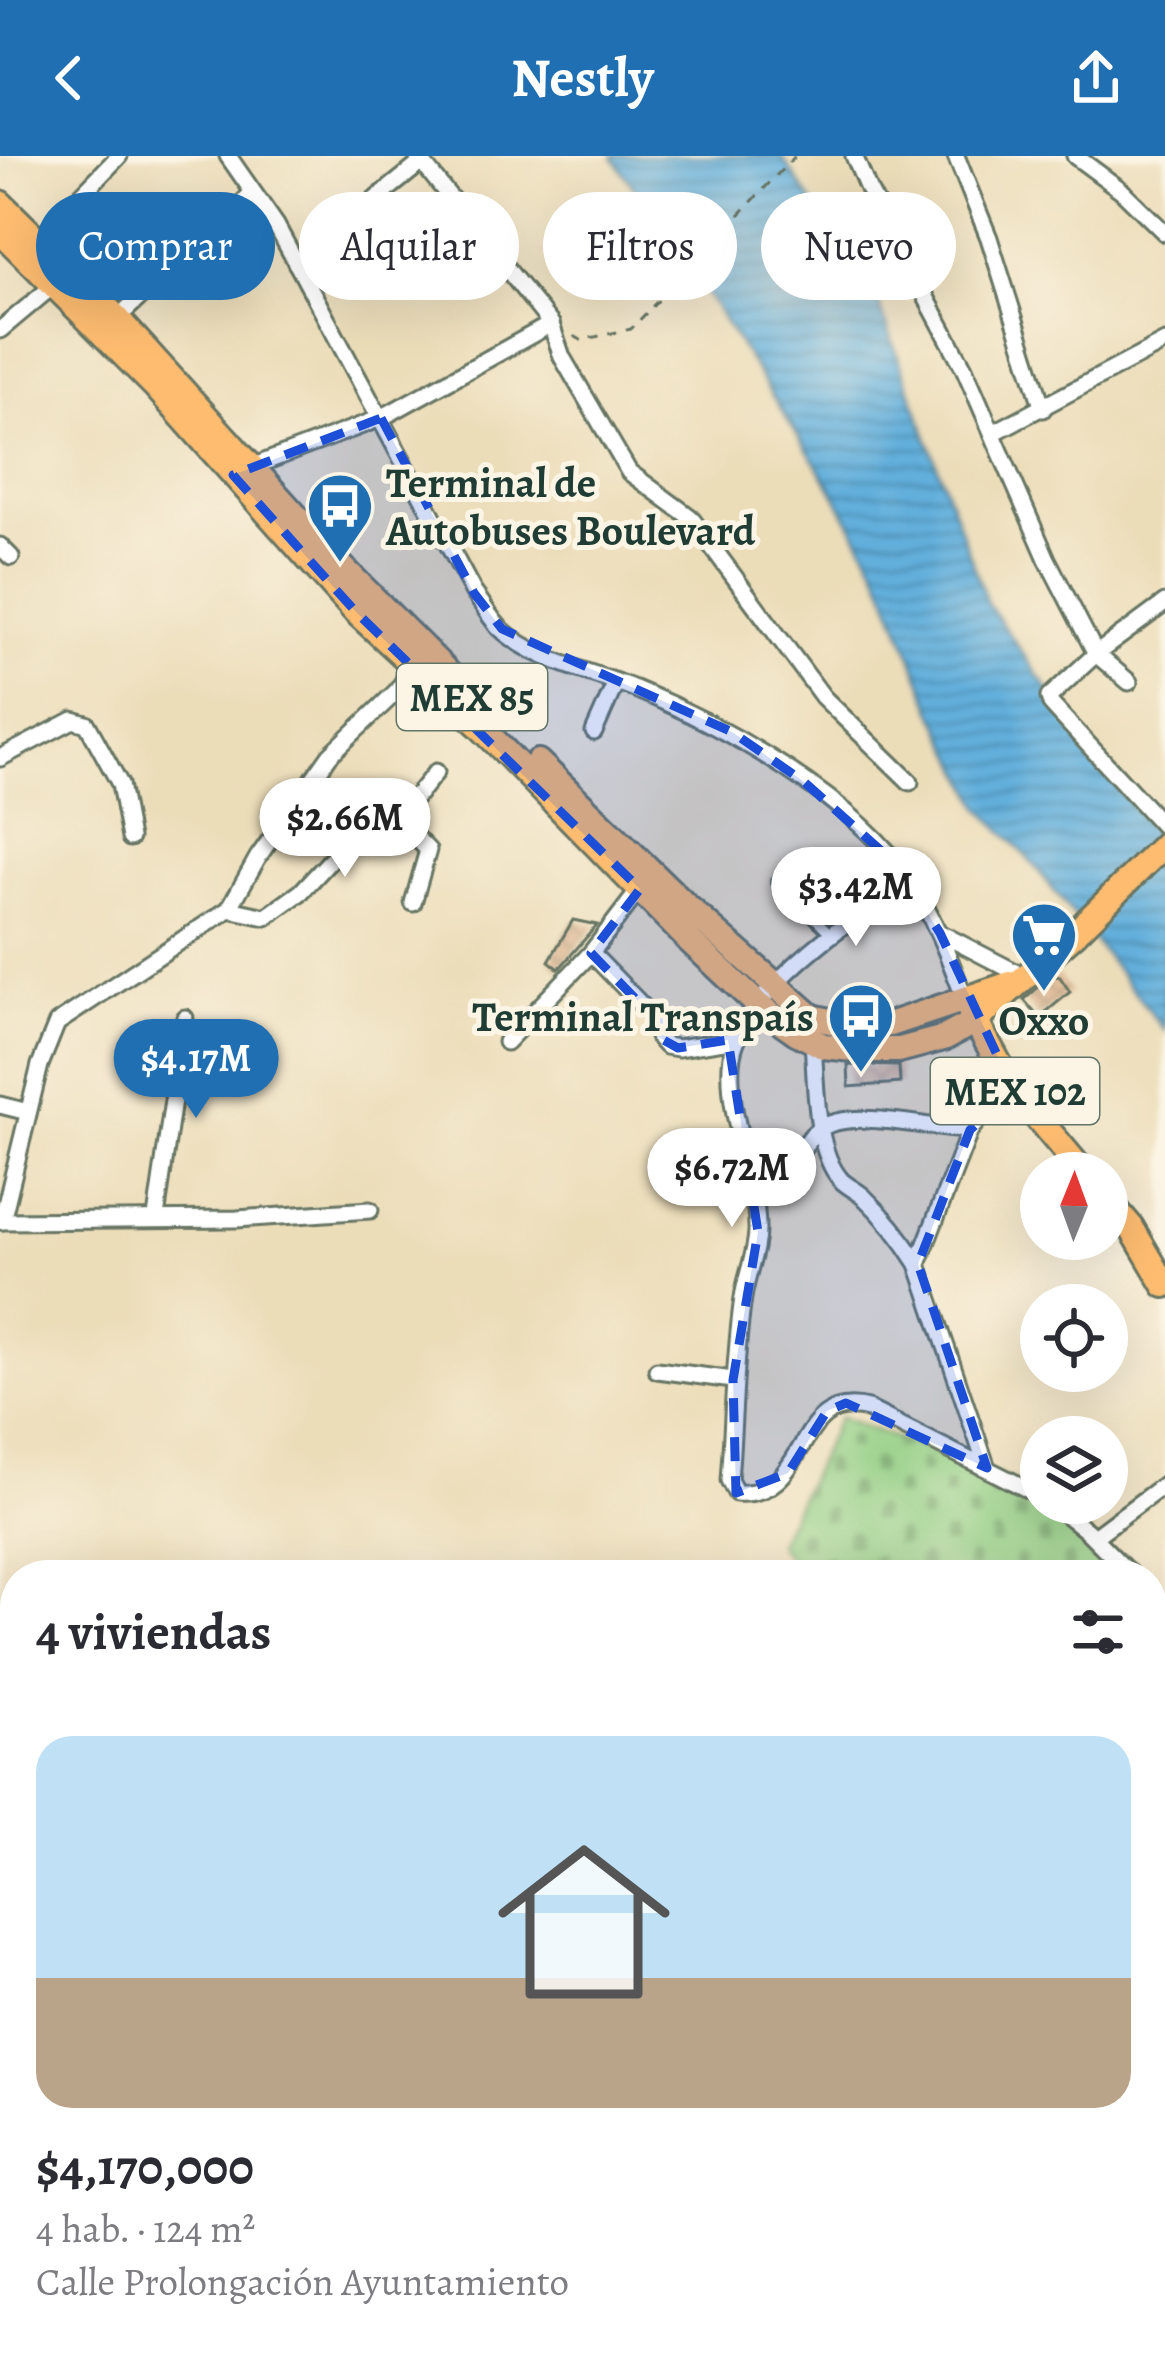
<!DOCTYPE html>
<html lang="es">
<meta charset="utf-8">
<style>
:root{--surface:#fff;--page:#f2f2f3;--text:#2b2b33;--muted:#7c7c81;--accent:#1f6fb2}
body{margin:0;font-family:Alegreya,serif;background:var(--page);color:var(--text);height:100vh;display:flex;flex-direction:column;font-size:45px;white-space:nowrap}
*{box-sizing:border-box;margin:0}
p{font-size:39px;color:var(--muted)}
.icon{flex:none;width:66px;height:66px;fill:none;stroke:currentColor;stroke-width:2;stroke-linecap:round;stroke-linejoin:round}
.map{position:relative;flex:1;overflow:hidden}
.panel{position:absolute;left:0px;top:1404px;width:1167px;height:804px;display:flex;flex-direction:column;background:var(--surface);border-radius:48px 48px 0 0;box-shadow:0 12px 48px #0002}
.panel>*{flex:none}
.guide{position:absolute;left:36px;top:36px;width:1095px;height:108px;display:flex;gap:24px}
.needle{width:78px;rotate:1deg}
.fabs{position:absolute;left:1020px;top:996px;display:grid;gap:24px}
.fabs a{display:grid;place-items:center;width:108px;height:108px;border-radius:50%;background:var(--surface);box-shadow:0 12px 48px #0002;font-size:60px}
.price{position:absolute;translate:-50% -102px;padding:0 27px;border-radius:42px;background:#fff;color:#222;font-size:39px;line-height:78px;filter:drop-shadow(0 3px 6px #0008)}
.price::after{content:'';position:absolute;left:50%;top:72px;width:36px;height:27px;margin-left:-18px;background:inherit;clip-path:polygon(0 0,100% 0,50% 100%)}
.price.selected{background:var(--accent);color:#fff}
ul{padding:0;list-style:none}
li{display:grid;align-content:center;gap:24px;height:636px;padding:0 36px}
li span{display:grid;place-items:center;height:372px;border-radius:36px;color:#555}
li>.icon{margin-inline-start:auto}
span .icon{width:216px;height:216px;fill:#fffc;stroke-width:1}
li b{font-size:51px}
h2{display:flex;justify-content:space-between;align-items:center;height:144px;padding:0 36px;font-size:51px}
.tag{padding:0 42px;border-radius:54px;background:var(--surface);box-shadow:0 12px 48px #0002;font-size:42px;line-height:108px}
.tag.selected{background:var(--accent);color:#fff}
header{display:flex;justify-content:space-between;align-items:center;height:156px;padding:0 36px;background:var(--accent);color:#fff;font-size:54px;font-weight:700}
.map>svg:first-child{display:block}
.cemetery{fill:url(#cemetery-stones);stroke:#58855b;stroke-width:3}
.water{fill:url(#water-rules);stroke:#407688;stroke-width:3}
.building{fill:url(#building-cross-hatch)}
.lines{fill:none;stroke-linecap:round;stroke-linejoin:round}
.service-casing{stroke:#677563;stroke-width:14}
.minor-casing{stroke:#677563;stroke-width:21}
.primary-casing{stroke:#677563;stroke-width:30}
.path{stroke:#677563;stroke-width:3;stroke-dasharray:9 9;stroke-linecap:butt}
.service{stroke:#fff;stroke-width:8}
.minor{stroke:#fff;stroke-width:15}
.primary{stroke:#fdbc70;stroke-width:24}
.marked{fill:#1d4ed8;fill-opacity:0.2;stroke:#1d4ed8;stroke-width:9;stroke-dasharray:24 15;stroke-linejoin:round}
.labels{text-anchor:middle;stroke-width:10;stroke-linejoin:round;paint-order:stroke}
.shield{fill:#fcf5e5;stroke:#617469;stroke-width:3}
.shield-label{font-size:39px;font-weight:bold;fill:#1f3d34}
.poi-label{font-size:42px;font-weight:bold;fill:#1f3d34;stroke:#fcf5e5;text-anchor:start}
</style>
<header><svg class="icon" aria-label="back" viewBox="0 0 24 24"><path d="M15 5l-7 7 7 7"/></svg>Nestly<svg class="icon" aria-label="share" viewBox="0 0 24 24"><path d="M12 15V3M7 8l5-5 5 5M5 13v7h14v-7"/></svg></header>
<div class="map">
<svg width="1165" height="2208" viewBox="0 0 1165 2208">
<defs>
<pattern id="cemetery-stones" width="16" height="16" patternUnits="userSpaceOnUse" patternTransform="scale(3)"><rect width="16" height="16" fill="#90cd82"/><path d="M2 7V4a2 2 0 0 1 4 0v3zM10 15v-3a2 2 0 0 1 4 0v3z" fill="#75a86b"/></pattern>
<pattern id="water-rules" width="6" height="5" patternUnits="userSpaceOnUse" patternTransform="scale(3)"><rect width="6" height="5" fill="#62afdc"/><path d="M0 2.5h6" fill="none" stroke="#5090b3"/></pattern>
<pattern id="building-cross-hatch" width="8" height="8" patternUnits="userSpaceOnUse" patternTransform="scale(3)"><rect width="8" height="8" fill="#d9af87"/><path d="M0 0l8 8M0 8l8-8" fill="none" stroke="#af906f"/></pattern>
</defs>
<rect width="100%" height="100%" fill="#fcf5e5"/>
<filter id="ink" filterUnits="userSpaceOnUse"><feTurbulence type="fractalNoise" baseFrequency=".00833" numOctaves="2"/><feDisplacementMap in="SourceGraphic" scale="24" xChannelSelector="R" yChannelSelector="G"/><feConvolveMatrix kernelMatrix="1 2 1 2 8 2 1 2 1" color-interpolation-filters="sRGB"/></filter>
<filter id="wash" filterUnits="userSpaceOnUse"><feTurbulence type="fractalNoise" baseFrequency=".004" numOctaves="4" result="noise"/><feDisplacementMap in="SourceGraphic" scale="48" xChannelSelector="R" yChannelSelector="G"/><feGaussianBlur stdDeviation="2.7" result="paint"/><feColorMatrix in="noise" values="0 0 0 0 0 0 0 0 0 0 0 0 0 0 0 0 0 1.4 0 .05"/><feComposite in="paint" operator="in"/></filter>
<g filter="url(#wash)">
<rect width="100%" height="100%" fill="#ecddb9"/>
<!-- cemetery -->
<polygon class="cemetery" points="839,1261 1022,1329 1041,1347 1052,1347 1135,1419 802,1419 777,1388"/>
<!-- water -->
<polygon class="water" points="612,0 781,0 879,148 987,447 1124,640 1165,690 1165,875 1029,703 982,653 934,556 878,416 831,331 684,103"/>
<g id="blocks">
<!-- building -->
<g class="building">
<polygon points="573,764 597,769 559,813 549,805"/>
<polygon points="1052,819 1060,821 1070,836 1039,862 1024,844"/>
<polygon points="848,909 899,910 900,927 849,931"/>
</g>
</g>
</g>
<g filter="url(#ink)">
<use href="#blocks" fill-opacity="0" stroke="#677563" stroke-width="3"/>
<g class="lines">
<!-- service casing -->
<g class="service-casing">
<polyline id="service" points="776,725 831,778"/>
</g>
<!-- minor casing -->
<g class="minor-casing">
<g id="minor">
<path d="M228,0L276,69L474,437C483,448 491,464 501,473C537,506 592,515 635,533C723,569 857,644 910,725C934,761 949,801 964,841"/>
<polyline points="417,0 551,168 562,201 629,316 690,361 823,541 910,626"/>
<polyline points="854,0 868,33 964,212 1047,403 1096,498 1129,526"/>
<polyline points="956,0 989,82 1043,253"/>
<polyline points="1075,0 1121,34 1165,77"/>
<polyline points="34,88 119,0"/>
<polyline points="296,107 422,6"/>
<polyline points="114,165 253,37"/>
<polyline points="0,174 54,129"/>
<polyline points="993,277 1165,186"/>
<polyline points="246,313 381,262 551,168"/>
<polyline points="0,390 11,401"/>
<polyline points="1165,447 1096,498 1049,541 1051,548 1165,672"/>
<polyline points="594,576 616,526"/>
<polyline points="0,602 73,564 87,568 120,628 130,682"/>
<polyline points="389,654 428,694 413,747"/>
<path d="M909,722C856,761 734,838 731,909C728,965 756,1017 757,1071C758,1094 746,1119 743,1142C734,1203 734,1263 729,1324L736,1337C812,1343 791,1234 868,1253L1041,1340"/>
<polyline points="229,753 266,761 301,736 366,666 414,643 436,616"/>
<polyline points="940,777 1025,821"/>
<polyline points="591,797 654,862 658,881 666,890 678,892 737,883"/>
<path d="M813,885C816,924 814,994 841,1024C848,1031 858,1035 864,1041C885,1061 903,1084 918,1108"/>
<polyline points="506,886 591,797 640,733"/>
<polyline points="0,949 28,956"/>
<path d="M754,1043C767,1033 782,1025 792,1013C802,1001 803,985 818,974C851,950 931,974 970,974"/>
<polyline points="156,1061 185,862"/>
<polyline points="0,1065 237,1063 370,1054"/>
<polyline points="2,1065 40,909 57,867 229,753 258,701 330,599 397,535 414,510"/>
<polyline points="657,1214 733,1224"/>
<polyline points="987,1312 918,1108 970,974 993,946 1013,933"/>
<polyline points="1052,1347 1087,1375 1131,1419"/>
<polyline points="1094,1381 1165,1328"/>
<polyline points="1152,1443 1165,1458"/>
<polyline points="1152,1629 1165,1630"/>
<polyline points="1154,1787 1165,1796"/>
<polyline points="1152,1929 1165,1925"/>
<polyline points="0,1963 15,1961"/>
<polyline points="1152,2072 1165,2069"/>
<polyline points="768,2193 774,2208"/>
<polyline points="632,2208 665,2193"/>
<polyline points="859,2208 894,2193"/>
</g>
</g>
<!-- primary casing -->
<g class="primary-casing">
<g id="primary">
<polyline points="0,47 117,162 340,409 483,552"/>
<polyline points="0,75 156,231 356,456 481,571 691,786 758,849 796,876 823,890 863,894 899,894 944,882 974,866 1073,779 1165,688"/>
<polyline points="538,606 685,749 812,861 852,870 891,868 1013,827"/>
<polyline points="970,855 1013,933 1084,1017"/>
<polyline points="1107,1043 1131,1071 1165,1129"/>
</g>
</g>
<!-- path -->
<polyline class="path" points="574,180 581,184 631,173 795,0"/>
<!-- service -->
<use href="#service" class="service"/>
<!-- minor -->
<use href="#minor" class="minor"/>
<!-- primary -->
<use href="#primary" class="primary"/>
</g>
</g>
<!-- marked area -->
<path class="marked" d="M381,262L474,437L502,473L732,576L803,625L896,708L940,777L1013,933L970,974L918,1108L987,1312L846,1247L827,1255L788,1317L736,1337L733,1224L758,1076L728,884L678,892L658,881L654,862L591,797L640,733L356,456L233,319Z"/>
<!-- icons -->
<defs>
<g id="bus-pin" transform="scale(3.45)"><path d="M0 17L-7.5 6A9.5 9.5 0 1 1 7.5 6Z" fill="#1f6fb2" stroke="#fcf5e5"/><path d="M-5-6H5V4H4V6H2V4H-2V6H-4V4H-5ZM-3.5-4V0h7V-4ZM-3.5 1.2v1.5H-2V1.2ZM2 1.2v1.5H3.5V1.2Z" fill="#fff"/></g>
<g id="supermarket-pin" transform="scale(3.45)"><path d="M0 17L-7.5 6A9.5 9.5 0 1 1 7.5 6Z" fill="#1f6fb2" stroke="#fcf5e5"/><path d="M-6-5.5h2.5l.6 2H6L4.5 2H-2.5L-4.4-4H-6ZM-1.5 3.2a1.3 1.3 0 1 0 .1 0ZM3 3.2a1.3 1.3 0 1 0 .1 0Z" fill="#fff"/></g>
</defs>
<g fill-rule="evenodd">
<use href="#bus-pin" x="340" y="350"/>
<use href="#supermarket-pin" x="1044" y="779"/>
<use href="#bus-pin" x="861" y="860"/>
</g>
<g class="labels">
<!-- shield labels -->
<g class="shield">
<rect x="397" y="508" width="150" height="66" rx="9"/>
<rect x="931" y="902" width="168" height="66" rx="9"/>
</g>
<g class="shield-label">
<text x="472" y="555">MEX 85</text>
<text x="1015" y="949">MEX 102</text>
</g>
<!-- poi labels -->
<g class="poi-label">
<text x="386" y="341">Terminal de<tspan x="386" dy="48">Autobuses Boulevard</tspan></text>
<text x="814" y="875" text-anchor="end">Terminal Transpaís</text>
<text x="1044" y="879" text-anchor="middle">Oxxo</text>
</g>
</g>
</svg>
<div class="fabs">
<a><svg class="needle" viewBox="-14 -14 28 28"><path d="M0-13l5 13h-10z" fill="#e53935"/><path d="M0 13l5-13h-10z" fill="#7c7c81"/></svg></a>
<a><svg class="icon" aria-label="locate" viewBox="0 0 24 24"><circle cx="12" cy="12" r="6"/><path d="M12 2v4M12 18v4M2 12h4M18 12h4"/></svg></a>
<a><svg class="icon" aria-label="layers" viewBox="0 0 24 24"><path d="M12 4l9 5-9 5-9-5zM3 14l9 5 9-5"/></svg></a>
</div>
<b class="price" style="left:345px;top:724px">$2.66M</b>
<b class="price" style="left:856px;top:793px">$3.42M</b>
<b class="price selected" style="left:196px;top:965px">$4.17M</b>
<b class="price" style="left:732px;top:1074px">$6.72M</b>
<div class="guide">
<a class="tag selected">Comprar</a>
<a class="tag">Alquilar</a>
<a class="tag">Filtros</a>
<a class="tag">Nuevo</a>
</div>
<section class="panel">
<h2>4 viviendas<svg class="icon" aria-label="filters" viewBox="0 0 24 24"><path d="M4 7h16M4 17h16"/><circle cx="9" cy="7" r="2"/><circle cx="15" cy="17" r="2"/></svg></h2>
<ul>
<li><span style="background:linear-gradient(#bfe0f5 65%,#b9a48a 0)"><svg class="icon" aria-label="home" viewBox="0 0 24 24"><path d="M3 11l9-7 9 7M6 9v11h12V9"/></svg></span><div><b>$4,170,000</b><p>4 hab. · 124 m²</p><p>Calle Prolongación Ayuntamiento</p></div></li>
</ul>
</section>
</div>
